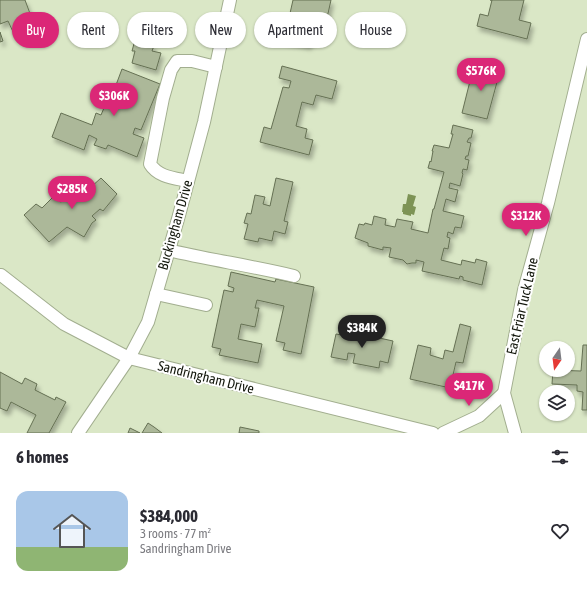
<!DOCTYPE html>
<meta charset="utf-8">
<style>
:root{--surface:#fff;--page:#f2f2f3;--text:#2b2b33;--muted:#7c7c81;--line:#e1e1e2;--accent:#db2777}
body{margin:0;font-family:"Asap Condensed",sans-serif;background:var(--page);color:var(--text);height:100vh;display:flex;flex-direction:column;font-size:15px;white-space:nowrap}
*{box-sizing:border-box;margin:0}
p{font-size:13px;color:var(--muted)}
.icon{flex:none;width:22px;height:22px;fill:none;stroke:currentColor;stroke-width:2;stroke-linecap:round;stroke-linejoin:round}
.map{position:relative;height:433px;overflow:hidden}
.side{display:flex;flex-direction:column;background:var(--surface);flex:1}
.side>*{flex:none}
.guide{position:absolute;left:12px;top:12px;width:563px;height:36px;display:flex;gap:8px}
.needle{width:26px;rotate:194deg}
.tools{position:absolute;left:539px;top:341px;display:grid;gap:8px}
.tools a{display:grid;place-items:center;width:36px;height:36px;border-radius:50%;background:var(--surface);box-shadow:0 1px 3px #0004;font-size:20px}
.price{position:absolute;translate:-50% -34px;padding:0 9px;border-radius:14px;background:var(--accent);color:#fff;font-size:13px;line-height:26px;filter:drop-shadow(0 1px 2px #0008)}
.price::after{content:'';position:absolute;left:50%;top:24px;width:12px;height:9px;margin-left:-6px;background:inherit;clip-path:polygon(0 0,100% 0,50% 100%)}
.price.active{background:#222;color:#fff}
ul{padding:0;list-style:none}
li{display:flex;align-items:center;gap:12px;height:100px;padding:0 16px}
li+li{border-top:1px solid var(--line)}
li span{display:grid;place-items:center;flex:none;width:112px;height:80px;border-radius:12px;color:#555}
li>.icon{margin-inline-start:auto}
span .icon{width:48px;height:48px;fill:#fffc;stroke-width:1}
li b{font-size:17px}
h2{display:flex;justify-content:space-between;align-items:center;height:48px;padding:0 16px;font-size:17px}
.chip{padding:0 14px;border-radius:18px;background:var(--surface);box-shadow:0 1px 3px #0004;font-size:14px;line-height:36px}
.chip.active{background:var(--accent);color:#fff}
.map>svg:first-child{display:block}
.water{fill:#7d9355}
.building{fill:#acb899;stroke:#657053;filter:url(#shadow)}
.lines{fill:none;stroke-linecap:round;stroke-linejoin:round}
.minor-casing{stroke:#a2ae8f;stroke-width:14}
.minor{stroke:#fff;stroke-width:12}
.labels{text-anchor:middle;stroke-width:4;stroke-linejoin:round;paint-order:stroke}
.street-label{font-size:14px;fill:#13170c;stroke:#fff}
</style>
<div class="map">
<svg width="587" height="433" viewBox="0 0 587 433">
<defs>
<filter id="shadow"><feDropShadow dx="2.5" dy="4.5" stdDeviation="2" flood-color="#0004"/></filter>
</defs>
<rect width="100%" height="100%" fill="#dae7c6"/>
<!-- water -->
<polygon class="water" points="408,194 416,196 413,206 416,207 414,215 411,214 411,216 403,214 403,212 402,212 403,204 406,204"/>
<!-- building -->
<g class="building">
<polygon points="0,0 25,0 35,27 14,34 8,21 0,24"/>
<polygon points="293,0 331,0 327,18 323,17 320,27 313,26 309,45 284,40"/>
<polygon points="490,0 524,0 519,20 531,23 527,39 477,26 480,14 488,16 492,0"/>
<polygon points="0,32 3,41 0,42"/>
<polygon points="135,40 154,46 152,51 161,53 156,70 132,63 135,51 132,51"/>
<polygon points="474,65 500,71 487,119 462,113"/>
<polygon points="282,66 337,81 332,99 316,95 313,105 302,102 296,126 307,129 305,138 313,140 309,155 260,142 264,127 271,129 283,87 289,88 291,81 279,78"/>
<polygon points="122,69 160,84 141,130 135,128 133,134 144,138 137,157 108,145 106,149 94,145 97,139 89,135 84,150 52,137 61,113 92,125 96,113 101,115 114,84 116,85"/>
<polygon points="453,125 473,130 471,138 469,138 467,142 471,143 468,156 466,156 465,159 469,160 467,170 463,169 462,173 463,174 460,186 450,183 449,188 458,190 455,202 446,199 443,211 464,216 461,228 455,227 453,234 448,232 447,237 450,238 448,249 444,248 441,260 461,265 462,260 475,263 476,259 487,262 482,285 463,280 463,277 460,276 459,279 422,271 424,262 416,260 416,263 412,263 407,264 403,260 389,257 391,248 383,247 383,250 368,246 368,243 355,238 359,224 364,225 365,223 372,225 374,216 386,219 385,225 395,227 397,219 413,222 411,229 428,233 433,209 434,209 444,172 428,168 430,161 431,162 433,151 432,151 434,145 449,148 453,134 451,134"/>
<polygon points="79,176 91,187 101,178 117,194 103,211 100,209 92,216 96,220 92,223 84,237 67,227 49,242 24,215 36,204 42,208 53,197 61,202 67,197"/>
<polygon points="276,178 293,182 284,221 288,222 285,234 274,231 272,241 259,238 258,242 244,239 248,224 244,223 247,213 251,214 255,195 265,197 263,204 270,206"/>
<polygon points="231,272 275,282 276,279 314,287 301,354 283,350 285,343 276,341 284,306 257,300 255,308 259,308 255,327 241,324 238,339 262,344 258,363 219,355 221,349 212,347 224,290 233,292 234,288 228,286"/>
<polygon points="460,324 471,327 463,363 456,362 450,388 410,379 418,345 431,348 430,355 443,359 445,350 453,352"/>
<polygon points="343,330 393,341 388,363 380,361 379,368 353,363 355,354 348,353 347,360 331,357 336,334 342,335"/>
<polygon points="583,345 587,345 587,410 582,410 583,392 577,391 577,385 552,384 553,370 581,371"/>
<polygon points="0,372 22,384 25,378 37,384 35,390 55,400 56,397 66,402 49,433 27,433 36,415 11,402 7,411 0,408"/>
<polygon points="148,423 154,427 162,433 142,433"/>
<polygon points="240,427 259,431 259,433 239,433"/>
<polygon points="130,428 140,433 128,433"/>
</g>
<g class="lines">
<!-- minor casing -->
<g class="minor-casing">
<g id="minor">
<path d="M188,181C174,178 158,177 150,164L163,98L171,70L177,61H192L216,67"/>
<path d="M168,250C210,260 253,266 294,276"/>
<polyline points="1,275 64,324 129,358 433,433"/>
<polyline points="156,294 206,305"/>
<polyline points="78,433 129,358 148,322 178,219 204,122 230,0"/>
<polyline points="443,433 479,416 504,393"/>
<polyline points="515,433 504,393 524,290 548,203 587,39"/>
</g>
</g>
<!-- minor -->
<use href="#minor" class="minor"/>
</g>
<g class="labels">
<!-- street labels -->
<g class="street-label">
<text transform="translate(175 225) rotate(-74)" y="5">Buckingham Drive</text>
<text transform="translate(522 306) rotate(-77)" y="5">East Friar Tuck Lane</text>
<text transform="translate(206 377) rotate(14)" y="5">Sandringham Drive</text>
</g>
</g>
</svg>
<div class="tools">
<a><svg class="needle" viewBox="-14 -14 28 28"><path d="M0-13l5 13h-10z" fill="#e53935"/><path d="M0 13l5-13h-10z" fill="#7c7c81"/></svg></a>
<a><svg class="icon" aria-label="layers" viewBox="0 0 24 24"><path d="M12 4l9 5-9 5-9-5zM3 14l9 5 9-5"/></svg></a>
</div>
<b class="price" style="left:481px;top:92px">$576K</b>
<b class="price" style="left:114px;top:117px">$306K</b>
<b class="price" style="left:72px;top:210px">$285K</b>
<b class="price" style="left:526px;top:237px">$312K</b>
<b class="price active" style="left:362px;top:349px">$384K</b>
<b class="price" style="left:469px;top:407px">$417K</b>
<div class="guide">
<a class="chip active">Buy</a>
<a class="chip">Rent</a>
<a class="chip">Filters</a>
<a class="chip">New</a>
<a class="chip">Apartment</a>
<a class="chip">House</a>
</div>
</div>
<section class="side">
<h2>6 homes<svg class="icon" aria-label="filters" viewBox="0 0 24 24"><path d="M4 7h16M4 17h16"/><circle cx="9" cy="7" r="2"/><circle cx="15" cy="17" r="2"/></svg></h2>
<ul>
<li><span style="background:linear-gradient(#a9c7e8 70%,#8fb573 0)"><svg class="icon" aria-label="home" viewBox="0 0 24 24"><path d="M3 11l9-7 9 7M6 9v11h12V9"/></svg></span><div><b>$384,000</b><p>3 rooms · 77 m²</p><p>Sandringham Drive</p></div><svg class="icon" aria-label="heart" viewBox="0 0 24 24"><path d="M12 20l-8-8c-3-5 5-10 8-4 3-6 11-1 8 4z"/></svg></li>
</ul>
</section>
